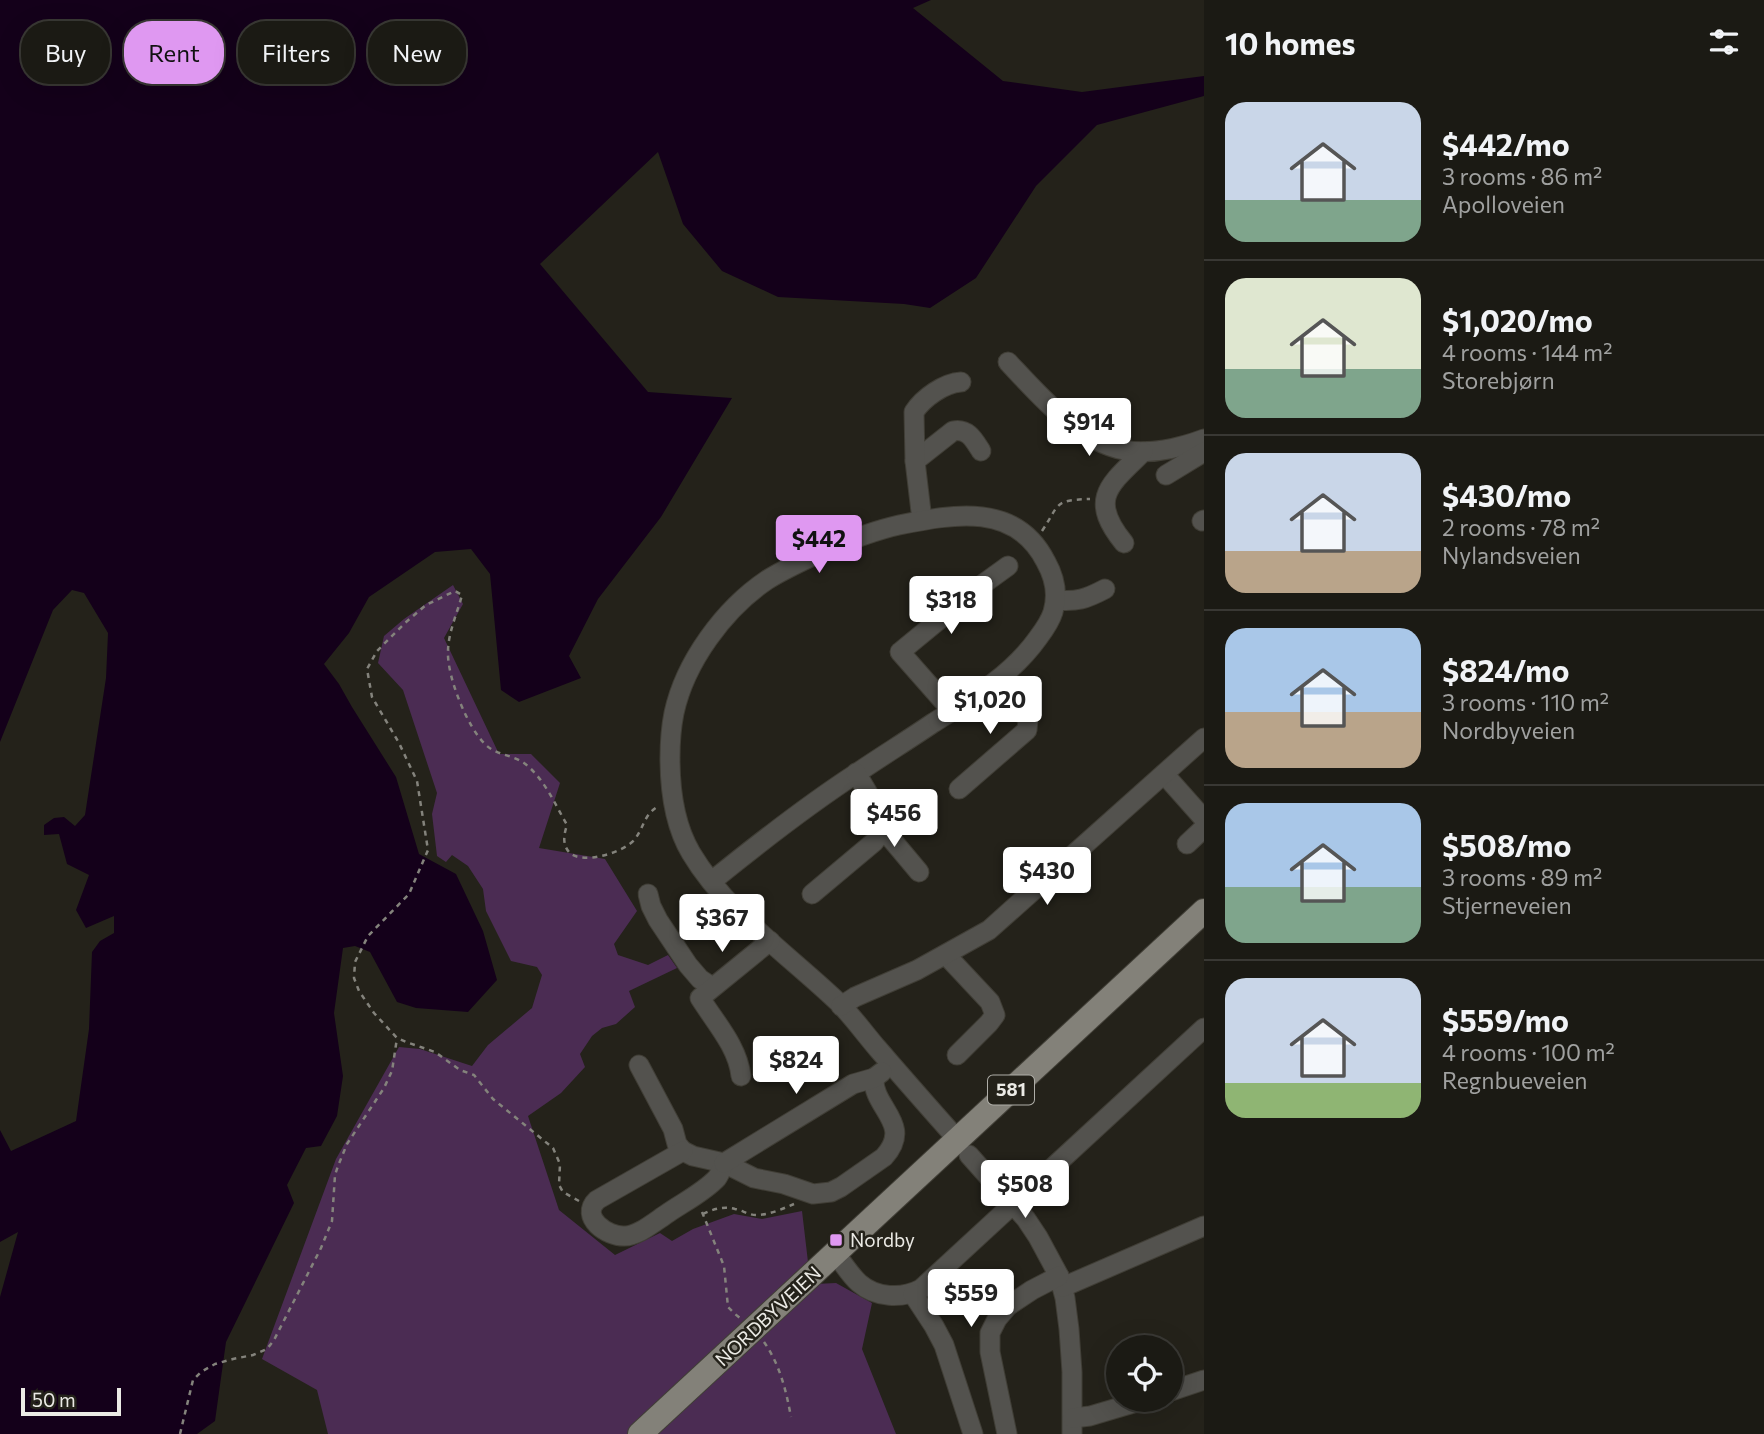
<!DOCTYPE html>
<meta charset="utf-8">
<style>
:root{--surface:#1b1a14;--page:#24231d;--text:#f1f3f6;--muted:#a0a1a0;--line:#393834;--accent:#df98f1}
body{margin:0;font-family:Commissioner,sans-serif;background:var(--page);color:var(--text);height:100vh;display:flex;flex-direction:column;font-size:26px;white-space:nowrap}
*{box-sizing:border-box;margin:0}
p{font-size:23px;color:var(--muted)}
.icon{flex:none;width:38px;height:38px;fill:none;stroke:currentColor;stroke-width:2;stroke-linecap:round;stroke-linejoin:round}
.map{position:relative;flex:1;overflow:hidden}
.side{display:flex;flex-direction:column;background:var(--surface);width:560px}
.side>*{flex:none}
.banner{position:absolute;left:21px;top:21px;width:665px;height:63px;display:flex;gap:14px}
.fabs{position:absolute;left:1106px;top:1335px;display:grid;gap:14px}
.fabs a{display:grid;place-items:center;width:77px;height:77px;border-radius:50%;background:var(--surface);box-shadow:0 7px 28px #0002,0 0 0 2px var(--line);font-size:35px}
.scale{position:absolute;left:21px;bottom:18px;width:100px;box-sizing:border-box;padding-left:7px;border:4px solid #ebeae5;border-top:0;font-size:19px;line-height:24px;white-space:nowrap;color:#ebeae5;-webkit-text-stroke:5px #24221a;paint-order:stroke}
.price{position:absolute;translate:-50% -60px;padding:0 16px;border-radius:7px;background:#fff;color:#222;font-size:23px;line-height:46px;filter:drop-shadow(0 2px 4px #0008)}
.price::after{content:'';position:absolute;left:50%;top:42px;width:21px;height:16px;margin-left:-10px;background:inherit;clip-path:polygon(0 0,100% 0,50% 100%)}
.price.selected{background:var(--accent);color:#111}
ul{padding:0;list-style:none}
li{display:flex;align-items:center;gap:21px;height:175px;padding:0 21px}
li+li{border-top:2px solid var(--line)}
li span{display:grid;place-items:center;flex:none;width:196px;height:140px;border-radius:21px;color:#555}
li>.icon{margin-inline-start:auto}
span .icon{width:84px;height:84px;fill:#fffc;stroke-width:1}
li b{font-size:30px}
h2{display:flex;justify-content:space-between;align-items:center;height:84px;padding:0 21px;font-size:30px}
.pill{padding:0 24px;border-radius:28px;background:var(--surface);box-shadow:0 7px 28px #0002,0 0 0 2px var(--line);font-size:24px;line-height:63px}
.pill.selected{background:var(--accent);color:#111}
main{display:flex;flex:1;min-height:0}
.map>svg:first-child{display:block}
.green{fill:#4b2c53}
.water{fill:#14001a}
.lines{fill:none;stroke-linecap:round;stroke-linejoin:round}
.minor-casing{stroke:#403e36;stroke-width:21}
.major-casing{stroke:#403e36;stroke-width:26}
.path{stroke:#84837c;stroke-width:2.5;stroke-dasharray:5 5;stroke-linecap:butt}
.minor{stroke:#53524e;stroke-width:19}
.major{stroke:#838179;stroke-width:24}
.poi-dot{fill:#df98f1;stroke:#24221a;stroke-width:2.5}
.labels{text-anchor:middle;stroke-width:5;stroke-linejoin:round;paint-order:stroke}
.shield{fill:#24221a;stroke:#afaea8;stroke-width:2}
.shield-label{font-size:18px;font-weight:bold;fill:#ebeae5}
.poi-label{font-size:19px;fill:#ebeae5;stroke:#24221a;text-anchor:start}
.street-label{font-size:19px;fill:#ebeae5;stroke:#24221a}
</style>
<main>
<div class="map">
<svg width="1204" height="1434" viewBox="0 0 1204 1434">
<rect width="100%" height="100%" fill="#24221a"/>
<!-- green -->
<g class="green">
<polygon points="453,585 463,604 444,638 499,754 531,754 560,783 539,848 605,859 637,911 614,944 618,955 648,965 668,955 677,968 629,991 635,1007 616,1024 602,1028 592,1036 580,1054 585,1067 561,1093 528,1116 559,1210 615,1255 660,1233 672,1241 693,1229 734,1214 762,1219 802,1211 808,1262 629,1434 328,1434 317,1390 262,1359 336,1159 399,1047 420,1049 472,1066 488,1045 532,1008 542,975 537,967 511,961 486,911 483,889 468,866 452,855 446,862 437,856 432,814 437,793 403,690 378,663 384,636 404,619"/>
<polygon points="836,1283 872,1303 862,1349 896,1434 653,1434 815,1284"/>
</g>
<!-- water -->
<polygon class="water" points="0,0 931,0 913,8 1003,81 1082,92 1204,76 1204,96 1097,125 1036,186 976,278 930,308 904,304 778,297 722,271 683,224 658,152 540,264 648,392 732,398 661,517 598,599 569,656 581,678 519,702 501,690 490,574 471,549 435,552 369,597 349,633 324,664 339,684 352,707 396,777 419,854 456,874 483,931 497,980 468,1012 416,1008 397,1002 370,952 355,946 343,948 334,1013 343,1076 337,1116 321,1146 306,1148 287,1185 294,1203 226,1342 215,1421 197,1434 0,1434 0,1297 18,1232 0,1242 0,1130 11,1151 76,1121 89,1029 92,952 100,941 114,933 114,916 86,928 76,910 89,875 67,864 59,834 44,835 44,825 54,818 64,817 75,826 85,815 106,678 108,633 84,593 72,590 53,610 0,742"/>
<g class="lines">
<!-- minor casing -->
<g class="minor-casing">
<g id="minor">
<path d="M1008,362C1038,394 1079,442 1124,450C1149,455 1180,448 1204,439"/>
<path d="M915,461L953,431C968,428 974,440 981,451"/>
<polyline points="1166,475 1204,452"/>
<path d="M922,520L915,461L914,412C923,398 944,383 961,382"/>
<polyline points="1202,521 1204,520"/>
<path d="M1124,543C1088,499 1109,485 1143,452"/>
<path d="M1056,600C1077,602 1086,599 1105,589"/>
<polyline points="952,711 900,652 979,587 1008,566"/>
<polyline points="1164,774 1204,819"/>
<polyline points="959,789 1027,730 1028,720 998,680"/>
<polyline points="880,832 888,835 919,872"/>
<polyline points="1187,844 1204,828"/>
<path d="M712,881C759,843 806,806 857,773C882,756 908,740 933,723C971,699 1011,676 1038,638C1044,630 1050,622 1053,612C1058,595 1055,578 1046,562C1016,502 954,514 899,525C872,531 847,541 821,552C803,561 784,569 767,580C724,609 685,662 674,713C671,728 670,744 670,758C670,789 675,826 691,853C726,912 790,956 839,1003C853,1017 865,1034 878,1049C905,1080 931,1110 958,1140"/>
<polyline points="648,894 651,906 658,920 688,965 700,979 712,987"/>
<path d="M812,894L874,842C891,823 866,791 856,773"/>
<polyline points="946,955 990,1002 995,1015 989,1023 957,1055"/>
<polyline points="841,1006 855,997 917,970 989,930 1204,738"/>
<path d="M639,1065L673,1129L677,1144L683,1151L693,1156L724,1163L754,1178L784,1184L813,1194L831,1192L841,1187L884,1157C914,1124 872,1108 874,1078"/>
<path d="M741,1076C738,1047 715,1022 700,998L770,941"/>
<path d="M683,1151L597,1200C579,1217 607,1237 625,1236C630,1236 637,1233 641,1231C650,1226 659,1219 668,1213C684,1202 704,1192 717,1178C720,1174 722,1168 724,1163"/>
<polyline points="969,1155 1026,1219 1038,1237 1059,1276 1065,1298 1069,1329 1072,1372 1072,1434"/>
<polyline points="724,1163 853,1084 874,1078 882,1072"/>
<path d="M835,1253C843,1263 850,1275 859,1283C876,1298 902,1299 921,1289L1204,1028"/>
<polyline points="1063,1287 1204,1226"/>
<polyline points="913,1294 934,1326 944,1345 973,1434"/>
<polyline points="1171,1391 1204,1380"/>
<polyline points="1073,1418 1090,1416 1144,1400"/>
<polyline points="1007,1434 990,1352 990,1333 997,1319 1008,1306 1032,1290 1059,1276"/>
</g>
</g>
<!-- major casing -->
<g class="major-casing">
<polyline id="major" points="640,1434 1204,911"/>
</g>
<!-- path -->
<g class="path">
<path d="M1042,531C1060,504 1053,500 1090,499"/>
<path d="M579,1201L563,1192L559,1185L560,1164L553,1148L493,1099L474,1075L460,1070L435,1052L406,1042L397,1038L374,1013L359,991L354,978L355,962L368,936L409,894L428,850L417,781L399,743L372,697L367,669L377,651L405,623L426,605L455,591L462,595C457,614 448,633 448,652C447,677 468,729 486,745C496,755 513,755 524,763C544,778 555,804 567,825C564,834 562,844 569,852C582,866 625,852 635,839C644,827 644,815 657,807"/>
<polyline points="702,1212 724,1266 728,1307 735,1314 740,1318"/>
<path d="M703,1214C713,1209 724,1206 735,1209C742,1210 748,1215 756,1215C769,1215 782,1209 794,1204"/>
<path d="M764,1342C780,1365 786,1390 791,1417"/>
<polyline points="180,1434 193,1380 201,1372 215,1364 233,1359 253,1355 267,1349 274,1340 321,1248 332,1221 335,1175 338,1166 347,1144 384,1088 392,1071 397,1038"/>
</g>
<!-- minor -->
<use href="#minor" class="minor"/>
<!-- major -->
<use href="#major" class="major"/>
</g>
<!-- markers -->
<rect class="poi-dot" x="829" y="1233" width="14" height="14" rx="3.5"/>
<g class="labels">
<!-- shield labels -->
<rect class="shield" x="988" y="1075.5" width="46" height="29" rx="5"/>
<g class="shield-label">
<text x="1011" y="1096">581</text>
</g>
<!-- poi labels -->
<g class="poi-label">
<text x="850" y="1247">Nordby</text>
</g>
<!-- street labels -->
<g class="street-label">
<text transform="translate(768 1316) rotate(-43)" y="7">NORDBYVEIEN</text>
</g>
</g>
</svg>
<div class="fabs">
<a><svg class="icon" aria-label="locate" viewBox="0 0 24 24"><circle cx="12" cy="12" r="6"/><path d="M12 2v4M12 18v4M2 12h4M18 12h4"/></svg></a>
</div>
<div class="scale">50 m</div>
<b class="price" style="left:1089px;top:458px">$914</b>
<b class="price selected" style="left:819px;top:575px">$442</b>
<b class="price" style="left:951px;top:636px">$318</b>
<b class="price" style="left:990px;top:736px">$1,020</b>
<b class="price" style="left:894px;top:849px">$456</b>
<b class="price" style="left:1047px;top:907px">$430</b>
<b class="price" style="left:722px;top:954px">$367</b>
<b class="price" style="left:796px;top:1096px">$824</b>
<b class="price" style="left:1025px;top:1220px">$508</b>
<b class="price" style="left:971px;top:1329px">$559</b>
<div class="banner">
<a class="pill">Buy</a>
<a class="pill selected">Rent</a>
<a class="pill">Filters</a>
<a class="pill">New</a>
</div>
</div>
<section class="side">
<h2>10 homes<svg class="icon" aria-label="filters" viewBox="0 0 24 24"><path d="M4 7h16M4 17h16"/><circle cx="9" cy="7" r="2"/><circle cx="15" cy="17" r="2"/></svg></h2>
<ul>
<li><span style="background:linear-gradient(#c9d6e8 70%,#7fa58c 0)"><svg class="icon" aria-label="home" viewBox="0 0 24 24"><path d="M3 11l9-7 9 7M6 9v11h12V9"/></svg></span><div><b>$442/mo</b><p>3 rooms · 86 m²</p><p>Apolloveien</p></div></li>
<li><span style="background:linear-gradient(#dfe7d0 65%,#7fa58c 0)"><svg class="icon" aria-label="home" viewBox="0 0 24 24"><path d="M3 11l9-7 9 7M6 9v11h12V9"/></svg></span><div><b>$1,020/mo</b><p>4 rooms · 144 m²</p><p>Storebjørn</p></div></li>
<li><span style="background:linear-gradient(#c9d6e8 70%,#b9a48a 0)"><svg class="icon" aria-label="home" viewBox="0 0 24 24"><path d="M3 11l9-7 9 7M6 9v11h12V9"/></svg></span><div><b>$430/mo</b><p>2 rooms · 78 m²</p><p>Nylandsveien</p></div></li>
<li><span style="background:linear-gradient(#a9c7e8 60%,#b9a48a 0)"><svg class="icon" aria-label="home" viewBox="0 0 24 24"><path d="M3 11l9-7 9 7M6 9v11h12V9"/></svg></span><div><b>$824/mo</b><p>3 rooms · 110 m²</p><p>Nordbyveien</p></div></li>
<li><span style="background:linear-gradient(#a9c7e8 60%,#7fa58c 0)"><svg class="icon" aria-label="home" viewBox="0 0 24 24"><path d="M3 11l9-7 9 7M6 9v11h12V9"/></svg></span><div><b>$508/mo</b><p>3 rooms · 89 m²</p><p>Stjerneveien</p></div></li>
<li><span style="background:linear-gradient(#c9d6e8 75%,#8fb573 0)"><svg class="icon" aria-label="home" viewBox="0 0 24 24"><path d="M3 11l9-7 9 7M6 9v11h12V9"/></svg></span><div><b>$559/mo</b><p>4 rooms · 100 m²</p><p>Regnbueveien</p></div></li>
</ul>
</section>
</main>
